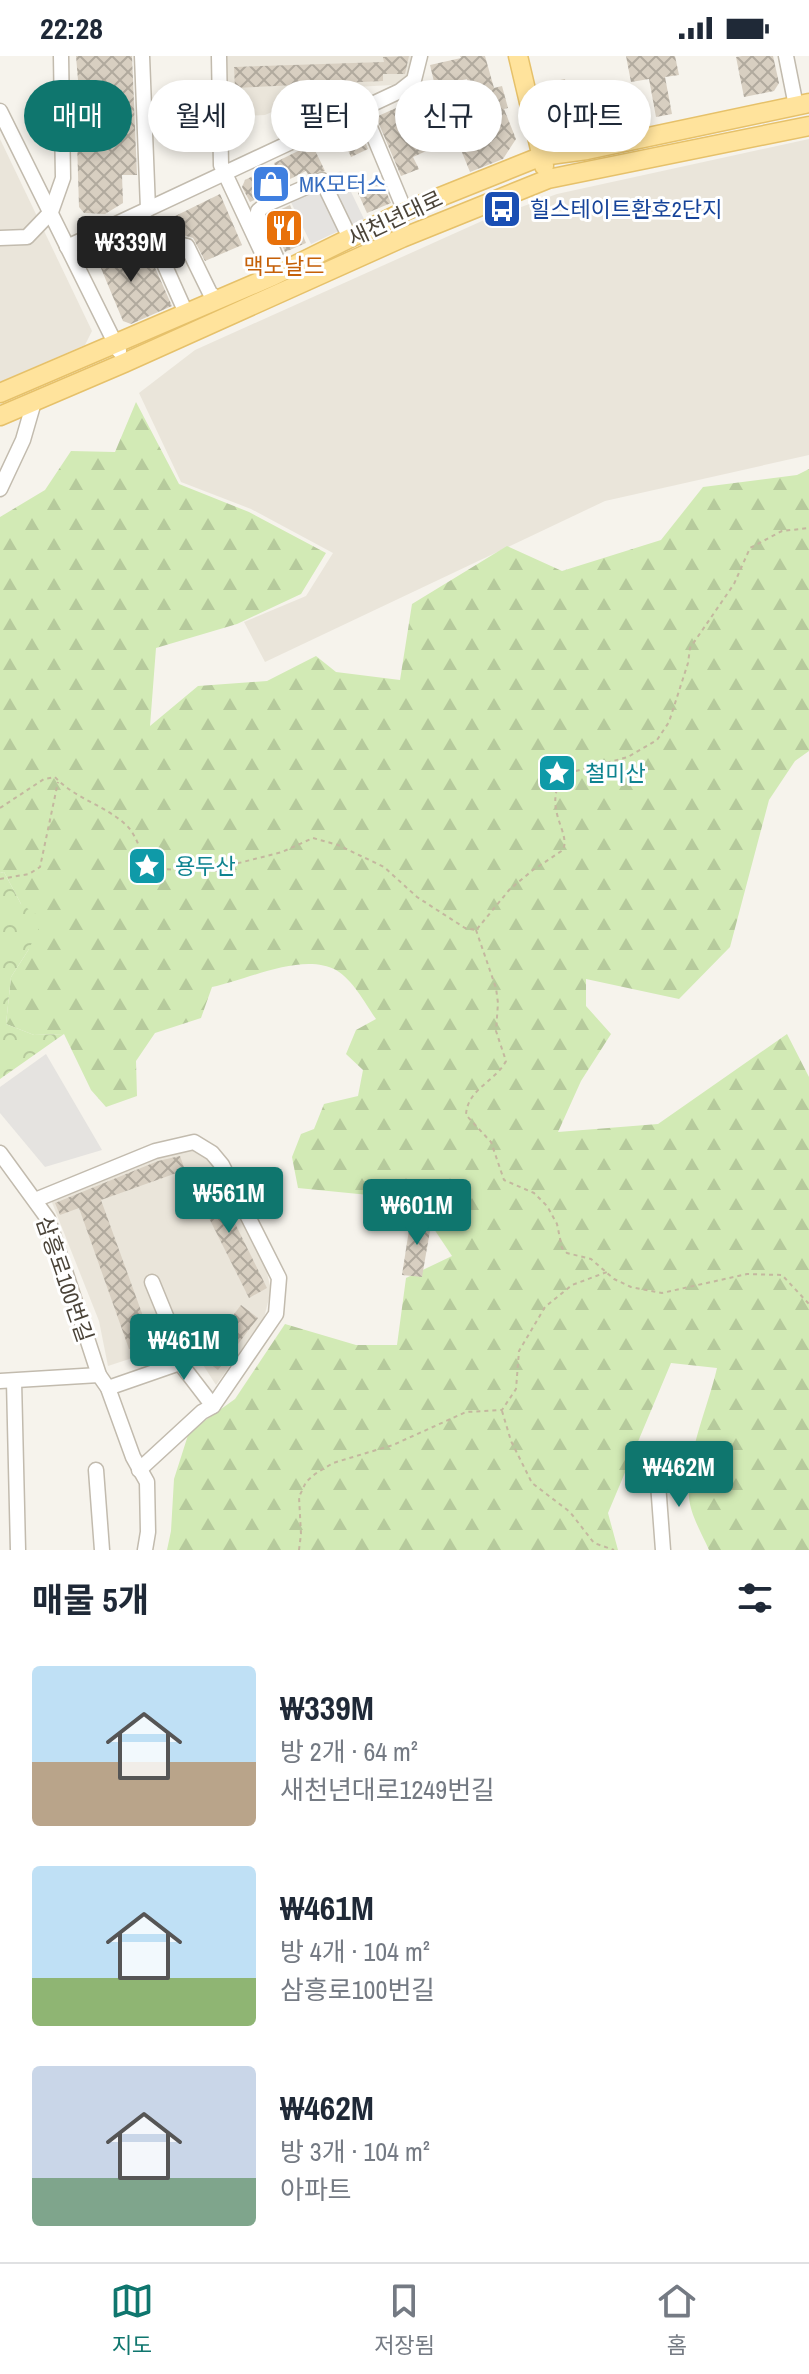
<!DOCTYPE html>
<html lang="ko">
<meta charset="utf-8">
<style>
:root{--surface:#fff;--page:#f6f6f7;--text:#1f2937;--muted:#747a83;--line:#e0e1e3;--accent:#0f766e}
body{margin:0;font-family:"Archivo Narrow","Noto Sans KR",sans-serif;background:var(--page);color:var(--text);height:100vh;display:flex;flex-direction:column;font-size:30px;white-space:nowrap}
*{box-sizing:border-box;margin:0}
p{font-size:26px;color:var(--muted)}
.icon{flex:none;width:44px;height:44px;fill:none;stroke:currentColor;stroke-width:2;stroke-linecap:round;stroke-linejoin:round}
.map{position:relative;height:1494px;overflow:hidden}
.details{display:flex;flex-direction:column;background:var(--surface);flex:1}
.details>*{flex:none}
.hud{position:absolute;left:24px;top:24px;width:762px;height:72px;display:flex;gap:16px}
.price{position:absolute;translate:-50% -68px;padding:0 18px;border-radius:8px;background:var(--accent);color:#fff;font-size:26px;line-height:52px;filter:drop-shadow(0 2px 4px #0008)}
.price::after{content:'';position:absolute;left:50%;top:48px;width:24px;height:18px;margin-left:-12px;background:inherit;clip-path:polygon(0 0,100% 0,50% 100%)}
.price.current{background:#222;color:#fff}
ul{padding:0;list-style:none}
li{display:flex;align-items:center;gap:24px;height:200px;padding:0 32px}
li span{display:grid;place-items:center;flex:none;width:224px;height:160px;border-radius:8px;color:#555}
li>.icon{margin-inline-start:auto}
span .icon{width:96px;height:96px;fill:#fffc;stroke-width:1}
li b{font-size:34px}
h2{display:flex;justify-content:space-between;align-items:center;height:96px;padding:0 32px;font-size:34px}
.chip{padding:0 28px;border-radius:36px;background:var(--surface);box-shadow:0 4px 12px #0003;font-size:28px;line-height:72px}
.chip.current{background:var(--accent);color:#fff}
.status{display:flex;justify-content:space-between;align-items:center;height:56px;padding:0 40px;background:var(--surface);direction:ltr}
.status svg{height:22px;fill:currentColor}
.tab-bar{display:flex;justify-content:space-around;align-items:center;height:112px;border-top:2px solid var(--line);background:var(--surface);font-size:22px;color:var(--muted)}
.tab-bar a{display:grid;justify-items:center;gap:4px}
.tab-bar .current{color:var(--accent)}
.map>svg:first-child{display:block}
.residential{fill:#eae5da}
.forest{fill:url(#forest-firs)}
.park{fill:url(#park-crowns)}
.parking{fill:#e5e3e0}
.building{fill:url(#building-cross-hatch)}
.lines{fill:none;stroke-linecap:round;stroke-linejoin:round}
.minor-casing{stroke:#c2bbae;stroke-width:17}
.major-casing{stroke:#e6c16a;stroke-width:21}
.path{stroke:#c4b79f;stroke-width:2;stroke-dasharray:4 4;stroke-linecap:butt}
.minor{stroke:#fff;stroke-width:14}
.major{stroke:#ffe39c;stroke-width:18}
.labels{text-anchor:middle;stroke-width:6;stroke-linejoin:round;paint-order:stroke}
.shop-label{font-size:22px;fill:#366cbe;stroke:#fff;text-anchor:start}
.transit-label{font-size:22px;fill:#164399;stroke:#fff;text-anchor:start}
.street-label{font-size:22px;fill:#4b4439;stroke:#fff}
.food-label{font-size:22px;fill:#c56008;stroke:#fff}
.culture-label{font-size:22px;fill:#0d838f;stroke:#fff;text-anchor:start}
</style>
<div class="status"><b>22:28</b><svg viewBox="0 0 49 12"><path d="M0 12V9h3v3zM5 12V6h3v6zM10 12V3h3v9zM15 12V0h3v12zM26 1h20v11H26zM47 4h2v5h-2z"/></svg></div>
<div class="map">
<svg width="809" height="1494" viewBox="0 0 809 1494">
<defs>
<pattern id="forest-firs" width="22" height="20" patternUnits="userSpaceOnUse" patternTransform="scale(2)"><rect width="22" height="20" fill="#d2eab5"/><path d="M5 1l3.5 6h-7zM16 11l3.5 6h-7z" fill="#b6ca9c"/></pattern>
<pattern id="park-crowns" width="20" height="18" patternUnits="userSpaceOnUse" patternTransform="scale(2)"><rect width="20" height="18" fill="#d2eab5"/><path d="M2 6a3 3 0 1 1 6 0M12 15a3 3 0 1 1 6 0" fill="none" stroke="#b6ca9c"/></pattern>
<pattern id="building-cross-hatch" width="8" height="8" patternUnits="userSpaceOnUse" patternTransform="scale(2)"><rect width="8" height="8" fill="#d8cfc1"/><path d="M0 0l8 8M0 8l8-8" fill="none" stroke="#b1aa9e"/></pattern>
</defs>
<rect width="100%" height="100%" fill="#f6f3ec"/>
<!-- residential -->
<g class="residential">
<polygon points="224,0 414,0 411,20 393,29 297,34 295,46 265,59 228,61"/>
<polygon points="0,83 92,275 85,289 0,326"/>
<polygon points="809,83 809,399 605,445 265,606 244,566 306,540 333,497 251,453 181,426 139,337 195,294 482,165 557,138"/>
<polygon points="176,1094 196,1094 211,1105 265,1208 271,1234 264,1262 216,1329 187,1284 108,1310 99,1265 49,1139"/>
</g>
<!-- forest -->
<path class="forest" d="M136,346L179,428L249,456L326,497L301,538L237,568L156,592L150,670L198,630L267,625L316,600L336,616L400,624L412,548L507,490L562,515L661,484L703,431L797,419L809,413V695L795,705L769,744L730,891L679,943L586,923V950L611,978L581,1025L558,1076L658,1068L787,978L809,1021V1494H709C702,1478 690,1458 689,1441C686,1397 707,1355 717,1312L671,1307L608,1457L618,1494H167L171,1475L174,1423L189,1376L235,1343L285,1268L356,1289H397L406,1222L452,1200L422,1155L399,1142L298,1132L292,1101L301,1078L314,1073L324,1048L358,1040L363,1014L346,998L356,974L376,963C365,947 353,924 336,914C302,896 247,924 212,931L201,962L155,977L136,1005L137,1040L106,1051L91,1034L64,978L34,979L6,968L11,921L29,893L21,848L4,816L0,817V461L45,434L71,395L115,396Z"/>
<!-- park -->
<polygon class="park" points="4,816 21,848 43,863 29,893 11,921 6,968 34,979 64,978 0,1023 0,817"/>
<!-- parking -->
<g class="parking">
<polygon points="341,115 364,163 311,188 288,140"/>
<polygon points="46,998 102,1094 45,1111 0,1057 0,1031"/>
</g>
<!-- building -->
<g class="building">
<polygon points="76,0 132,0 137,119 122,119 123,147 105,158 84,157 79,151 77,85 83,84"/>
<polygon points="409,0 405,18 383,18 383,25 235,32 234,11 384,6 383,1"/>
<polygon points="460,0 485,0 494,32 502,30 508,52 504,53 516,83 503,103 470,116 457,84 486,73 475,26 468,28 467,23 435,30 430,9 461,2"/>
<polygon points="626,0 675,0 679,19 665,21 672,58 656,61 649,23 631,26"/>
<polygon points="742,0 773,0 779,27 774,35 744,41 736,1"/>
<polygon points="565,23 573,65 549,70 541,28"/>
<polygon points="432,41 440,60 422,68 433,92 413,101 419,113 401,120 376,61 405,48 407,53"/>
<polygon points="353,68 359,71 368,93 351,101 339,74"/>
<polygon points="312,88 325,115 308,119 306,115 282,127 284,130 250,146 242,131 245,124 253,120 254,123 276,112 274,107"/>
<polygon points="382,126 391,147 367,157 358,137"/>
<polygon points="220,138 242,189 205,205 193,182 183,179 170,183 163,166"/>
<polygon points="290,149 306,187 285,196 269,159"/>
<polygon points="118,182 133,216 153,207 172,250 131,268 123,265 93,193"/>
<polygon points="180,1100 185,1114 101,1144 152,1285 129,1293 79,1152 60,1159 55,1147 158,1105"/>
<polygon points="210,1117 267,1232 249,1242 191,1126"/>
<polygon points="411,1161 432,1163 422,1221 402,1219"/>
<polygon points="241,1249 258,1262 218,1314 201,1301"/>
</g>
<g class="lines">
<!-- minor casing -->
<g class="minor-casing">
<g id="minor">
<polyline points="142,0 148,153"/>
<polyline points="219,0 221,109 273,220"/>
<polyline points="786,0 796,50"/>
<polyline points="362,52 405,155"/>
<polyline points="0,55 119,295"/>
<polyline points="0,182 27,181 51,156 63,122 61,0"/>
<polyline points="67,191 400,35 414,24 420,0"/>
<polyline points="270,212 276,201 258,160 258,155 265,149 322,124 350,182"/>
<polyline points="186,257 161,201 163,197 182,189 187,190 210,237 218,243"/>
<polyline points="0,433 23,384 34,346"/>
<polyline points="0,1097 48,1163 99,1319 108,1332 133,1401 147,1426 148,1476 145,1494"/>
<polyline points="35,1144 155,1095 194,1086 212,1097 222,1109 279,1222 276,1258 213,1350 202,1356 139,1414"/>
<polyline points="180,1307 213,1350"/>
<polyline points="0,1325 99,1319"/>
<polyline points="14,1325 18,1494"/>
<polyline points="108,1332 180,1307 168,1265 152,1226"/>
<polyline points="96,1414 102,1494"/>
<polyline points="657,1414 663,1494"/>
</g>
</g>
<!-- major casing -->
<g class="major-casing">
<g id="major">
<polyline points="518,0 544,110"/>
<polyline points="0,337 273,220 405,155 542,100 587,94 809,47"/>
<polyline points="0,360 124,307 402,182 548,123 809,70"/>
</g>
</g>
<!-- path -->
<g class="path">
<path d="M0,752L44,723L55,721C74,742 104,749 125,768C138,779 140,799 151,812L158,813L217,815L231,809L282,796L313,782L338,789L384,811L417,841L465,872L475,874"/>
<polyline points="0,823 29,818 40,811 58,726"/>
<path d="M477,873L510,833L533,814L563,794C571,776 544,755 561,723L572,716L628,701L657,684L669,666L688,607L690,592L734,528L750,492L782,475L809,472"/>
<path d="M476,874L496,932L498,947L496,975L506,1005C496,1025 467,1033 466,1059L491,1086L504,1124L534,1137L547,1150L557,1168L562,1192L567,1197L591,1203L614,1223L631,1231L662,1237L747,1218L782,1219L809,1248"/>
<polyline points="502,1355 511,1385 532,1427 570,1456 594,1487 614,1494"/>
<polyline points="299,1494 301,1478 299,1441 306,1426 315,1418 333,1407 393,1389 466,1356 502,1354 516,1333 519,1295 545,1251 572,1229 607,1216"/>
</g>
<!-- minor -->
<use href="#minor" class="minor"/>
<!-- major -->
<use href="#major" class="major"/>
</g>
<!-- icons -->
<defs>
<g id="shop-square" transform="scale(2)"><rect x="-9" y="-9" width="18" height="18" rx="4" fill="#3f7fe0" stroke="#fff"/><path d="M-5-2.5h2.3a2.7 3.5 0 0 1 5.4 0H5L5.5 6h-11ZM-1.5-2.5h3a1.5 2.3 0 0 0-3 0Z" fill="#fff"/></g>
<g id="bus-square" transform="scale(2)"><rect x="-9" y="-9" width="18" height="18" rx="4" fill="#1a4fb4" stroke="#fff"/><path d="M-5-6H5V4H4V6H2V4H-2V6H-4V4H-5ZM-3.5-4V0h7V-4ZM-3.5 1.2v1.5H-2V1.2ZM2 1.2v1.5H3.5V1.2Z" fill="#fff"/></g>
<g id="restaurant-square" transform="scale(2)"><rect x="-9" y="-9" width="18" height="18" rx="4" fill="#e8710a" stroke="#fff"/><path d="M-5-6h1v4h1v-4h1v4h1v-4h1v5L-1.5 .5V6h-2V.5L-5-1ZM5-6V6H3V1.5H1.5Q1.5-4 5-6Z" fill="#fff"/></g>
<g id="sight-square" transform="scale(2)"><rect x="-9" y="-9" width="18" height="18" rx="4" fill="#0f9aa8" stroke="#fff"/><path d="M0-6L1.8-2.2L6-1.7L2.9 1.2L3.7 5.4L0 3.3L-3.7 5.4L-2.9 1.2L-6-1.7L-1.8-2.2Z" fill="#fff"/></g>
</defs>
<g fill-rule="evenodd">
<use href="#shop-square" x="271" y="128"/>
<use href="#bus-square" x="502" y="153"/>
<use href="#restaurant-square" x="284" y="172"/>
<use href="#sight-square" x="557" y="717"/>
<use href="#sight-square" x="147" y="810"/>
</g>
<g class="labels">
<!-- shop labels -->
<g class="shop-label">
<text x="299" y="136">MK모터스</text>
</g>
<!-- transit labels -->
<g class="transit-label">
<text x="530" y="161">힐스테이트환호2단지</text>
</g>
<!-- street labels -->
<g class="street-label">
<text transform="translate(395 162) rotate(-25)" y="8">새천년대로</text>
<text transform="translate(65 1223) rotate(71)" y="8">삼흥로100번길</text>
</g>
<!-- food labels -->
<g class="food-label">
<text x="284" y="218">맥도날드</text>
</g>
<!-- culture labels -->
<g class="culture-label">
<text x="585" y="725">철미산</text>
<text x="175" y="818">용두산</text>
</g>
</g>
</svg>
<b class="price current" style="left:131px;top:228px">₩339M</b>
<b class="price" style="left:229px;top:1179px">₩561M</b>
<b class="price" style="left:417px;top:1191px">₩601M</b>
<b class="price" style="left:184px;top:1326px">₩461M</b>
<b class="price" style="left:679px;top:1453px">₩462M</b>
<div class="hud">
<a class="chip current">매매</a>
<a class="chip">월세</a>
<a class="chip">필터</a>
<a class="chip">신규</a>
<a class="chip">아파트</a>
</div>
</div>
<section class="details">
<h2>매물 5개<svg class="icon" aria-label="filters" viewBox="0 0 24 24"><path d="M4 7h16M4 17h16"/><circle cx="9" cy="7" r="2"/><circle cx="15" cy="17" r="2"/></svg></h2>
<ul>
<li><span style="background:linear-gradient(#bfe0f5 60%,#b9a48a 0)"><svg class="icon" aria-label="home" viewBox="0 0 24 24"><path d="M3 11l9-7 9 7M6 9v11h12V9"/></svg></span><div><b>₩339M</b><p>방 2개 · 64 m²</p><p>새천년대로1249번길</p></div></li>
<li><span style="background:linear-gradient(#bfe0f5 70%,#8fb573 0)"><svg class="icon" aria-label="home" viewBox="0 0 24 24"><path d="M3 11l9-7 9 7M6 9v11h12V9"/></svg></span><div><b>₩461M</b><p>방 4개 · 104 m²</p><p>삼흥로100번길</p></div></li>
<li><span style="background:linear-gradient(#c9d6e8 70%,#7fa58c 0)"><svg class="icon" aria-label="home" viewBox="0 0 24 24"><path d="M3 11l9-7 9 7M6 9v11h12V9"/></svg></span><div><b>₩462M</b><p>방 3개 · 104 m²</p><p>아파트</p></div></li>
</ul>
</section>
<nav class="tab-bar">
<a class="current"><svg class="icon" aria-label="map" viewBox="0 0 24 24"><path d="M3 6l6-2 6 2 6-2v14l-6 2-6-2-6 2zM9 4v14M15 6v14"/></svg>지도</a>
<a><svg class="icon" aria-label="saved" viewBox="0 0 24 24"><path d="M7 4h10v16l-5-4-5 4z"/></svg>저장됨</a>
<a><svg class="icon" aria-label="home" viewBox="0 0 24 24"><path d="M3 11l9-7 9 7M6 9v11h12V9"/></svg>홈</a>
</nav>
